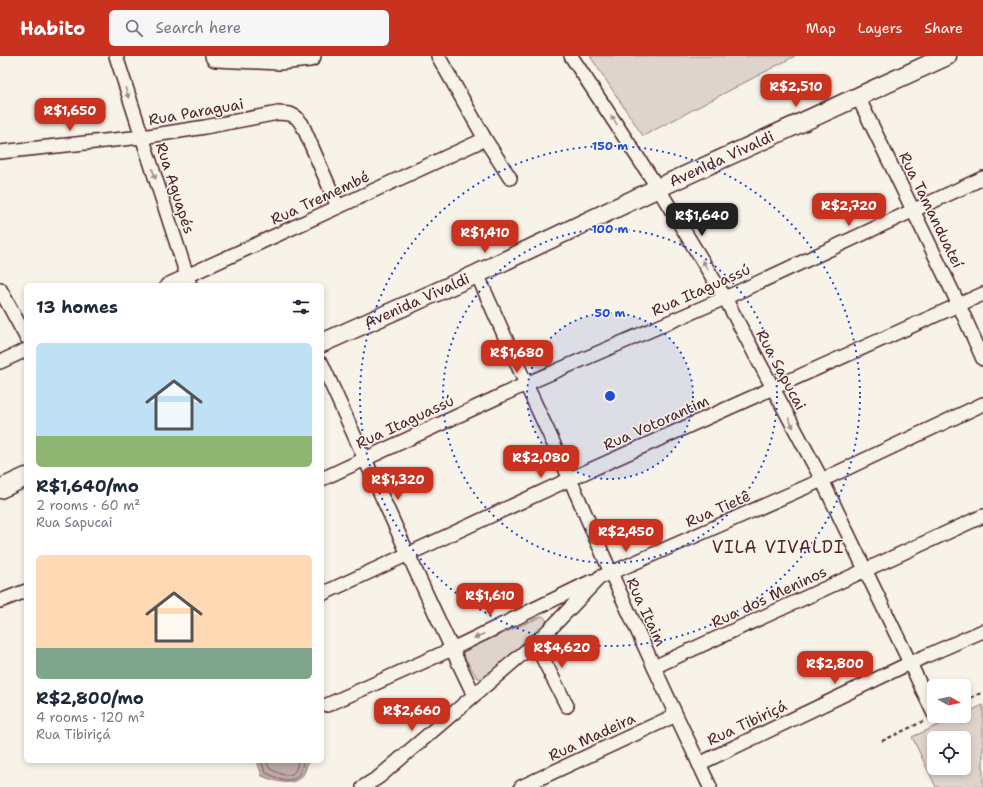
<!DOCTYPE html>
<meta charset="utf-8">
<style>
:root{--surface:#fff;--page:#f6f6f7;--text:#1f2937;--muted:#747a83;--accent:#c8321e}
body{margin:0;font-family:"Shantell Sans",sans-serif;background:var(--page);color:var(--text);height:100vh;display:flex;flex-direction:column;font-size:15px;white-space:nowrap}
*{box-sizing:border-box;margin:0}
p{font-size:13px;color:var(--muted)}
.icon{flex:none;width:22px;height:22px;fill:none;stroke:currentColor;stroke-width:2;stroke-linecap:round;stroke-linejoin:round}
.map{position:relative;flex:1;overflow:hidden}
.sheet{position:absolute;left:24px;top:227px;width:300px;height:480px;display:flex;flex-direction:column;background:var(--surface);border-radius:6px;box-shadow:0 2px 6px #0003}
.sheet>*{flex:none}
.needle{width:26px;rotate:98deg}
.controls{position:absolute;left:927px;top:623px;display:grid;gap:8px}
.controls a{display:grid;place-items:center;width:44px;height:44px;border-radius:6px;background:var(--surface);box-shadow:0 2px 6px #0003;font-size:20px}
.price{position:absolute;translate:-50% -34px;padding:0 9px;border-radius:8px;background:var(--accent);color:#fff;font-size:13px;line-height:26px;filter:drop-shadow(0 1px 2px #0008)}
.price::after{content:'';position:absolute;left:50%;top:24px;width:12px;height:9px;margin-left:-6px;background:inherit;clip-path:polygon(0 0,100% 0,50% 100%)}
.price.selected{background:#222;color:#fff}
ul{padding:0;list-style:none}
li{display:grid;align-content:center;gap:8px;height:212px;padding:0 12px}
li span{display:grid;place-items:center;height:124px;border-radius:6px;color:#555}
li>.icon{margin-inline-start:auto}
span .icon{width:72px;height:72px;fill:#fffc;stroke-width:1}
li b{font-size:17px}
h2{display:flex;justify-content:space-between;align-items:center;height:48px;padding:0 12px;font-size:17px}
header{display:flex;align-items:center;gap:24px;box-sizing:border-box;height:56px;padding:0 20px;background:var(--accent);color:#fff}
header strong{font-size:19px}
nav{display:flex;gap:22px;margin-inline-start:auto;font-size:14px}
.search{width:280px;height:36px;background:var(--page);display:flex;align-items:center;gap:10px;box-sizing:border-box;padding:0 14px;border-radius:6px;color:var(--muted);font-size:15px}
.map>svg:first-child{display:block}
.green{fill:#ded4cc;stroke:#947a7c;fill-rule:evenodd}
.water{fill:#bcaaa7;stroke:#8e7275}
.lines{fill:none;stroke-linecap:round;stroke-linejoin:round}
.shore{stroke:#78575d;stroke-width:1}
.street-casing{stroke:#4a1f2b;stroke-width:16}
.secondary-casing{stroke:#4a1f2b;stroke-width:21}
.primary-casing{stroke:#4a1f2b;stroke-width:24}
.path{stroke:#4a1f2b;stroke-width:2;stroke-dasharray:4 3;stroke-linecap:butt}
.street{stroke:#f7f3e8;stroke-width:13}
.secondary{stroke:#f7f3e8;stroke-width:18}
.primary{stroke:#f7f3e8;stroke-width:21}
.oneway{fill:#a0898a}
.ring{fill:none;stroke:#1d4ed8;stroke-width:2;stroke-dasharray:2 4}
.labels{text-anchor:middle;stroke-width:3;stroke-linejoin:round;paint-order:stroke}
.street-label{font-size:15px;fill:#4a1f2b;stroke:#f7f3e8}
.quarter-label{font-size:17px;letter-spacing:1px;fill:#4a1f2b;stroke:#f7f3e8}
.centre{fill:#1d4ed8;stroke:#f7f3e8;stroke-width:2}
.ring-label{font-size:12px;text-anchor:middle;font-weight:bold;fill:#1d4ed8;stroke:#f7f3e8;stroke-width:3;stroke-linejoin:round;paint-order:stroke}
</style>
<header>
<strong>Habito</strong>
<div class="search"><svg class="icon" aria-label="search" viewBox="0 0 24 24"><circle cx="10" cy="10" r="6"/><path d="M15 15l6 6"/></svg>Search here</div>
<nav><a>Map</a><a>Layers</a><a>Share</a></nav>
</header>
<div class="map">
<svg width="983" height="731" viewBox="0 0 983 731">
<rect width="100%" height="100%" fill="#f7f3e8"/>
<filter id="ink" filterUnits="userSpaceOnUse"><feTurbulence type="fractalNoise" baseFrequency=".025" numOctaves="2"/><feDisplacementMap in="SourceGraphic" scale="8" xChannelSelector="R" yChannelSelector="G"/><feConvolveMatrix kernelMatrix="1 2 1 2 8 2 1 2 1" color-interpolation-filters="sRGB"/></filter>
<g filter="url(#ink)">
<!-- green -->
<g class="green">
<polygon points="590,0 795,0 643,80"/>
<polygon points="543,560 545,562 547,565 546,568 483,623 478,622 476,620 461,596 540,561"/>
<path d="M983,649V731H936L912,681L959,660H964V658ZM934,682H964V712H934Z"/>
</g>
<!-- water -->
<path class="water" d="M257,705H307L308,706C306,711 305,718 301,721C290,731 275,725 262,720Z"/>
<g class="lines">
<!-- shore -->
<g class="shore">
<path d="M261,705L266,717C276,721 291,730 299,718C301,714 302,709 304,705"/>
<path d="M266,705L270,713C277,716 289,724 295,715C297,712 297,708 298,705"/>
</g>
<!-- street casing -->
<g class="street-casing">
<g id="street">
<polyline points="116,0 190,229"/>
<polyline points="438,0 485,83 510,122"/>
<polyline points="571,0 658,132 725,242 822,424 910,607 934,658"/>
<polyline points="858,41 959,249 983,303"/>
<polyline points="0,96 142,81 205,71 278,57 290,58 296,61 302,68 338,151"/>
<polyline points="477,218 526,328 570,423 611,517 654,611 676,659 710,731"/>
<polyline points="167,229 338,151 485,83"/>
<polyline points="0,233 26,281"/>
<polyline points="0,306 26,294"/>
<path d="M322,308C372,418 421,530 474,639"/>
<polyline points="322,423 526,328 725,242 983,122"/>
<polyline points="322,538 570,423 983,238"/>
<polyline points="0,545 26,535"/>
<polyline points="535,587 567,650"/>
<polyline points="654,611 983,460"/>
<polyline points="327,649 452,593 592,525"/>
<polyline points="699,708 910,607 983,575"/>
<polyline points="363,731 379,721 535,587 554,569 600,521 611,517 822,424 983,348"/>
<polyline points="521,731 676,659"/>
</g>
</g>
<!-- secondary casing -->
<g class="secondary-casing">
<g id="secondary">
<path id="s1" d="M322,287L477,218L658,132L947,0"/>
<polyline points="0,433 26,421"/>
</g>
</g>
<!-- primary casing -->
<g class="primary-casing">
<polyline id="primary" points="216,0 279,3 310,0"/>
</g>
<!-- path -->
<g class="path">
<polyline points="964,645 983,636"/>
<polyline points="882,685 924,665"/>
</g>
<!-- street -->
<use href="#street" class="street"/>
<!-- secondary -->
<use href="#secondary" class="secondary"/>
<!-- primary -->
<use href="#primary" class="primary"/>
</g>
<!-- one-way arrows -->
<defs><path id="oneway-solid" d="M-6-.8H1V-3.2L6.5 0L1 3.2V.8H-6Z"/></defs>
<g class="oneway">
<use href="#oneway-solid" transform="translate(127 37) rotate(72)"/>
<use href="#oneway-solid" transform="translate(614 64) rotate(-123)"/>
<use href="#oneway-solid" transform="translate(154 118) rotate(72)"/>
<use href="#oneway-solid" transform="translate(705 209) rotate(-121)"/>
<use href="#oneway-solid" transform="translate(791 367) rotate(62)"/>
<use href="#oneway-solid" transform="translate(479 580) rotate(155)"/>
</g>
</g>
<!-- distance rings -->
<circle cx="610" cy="340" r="83" fill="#1d4ed8" fill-opacity=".12"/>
<g class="ring">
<circle cx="610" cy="340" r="83"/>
<circle cx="610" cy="340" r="167"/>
<circle cx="610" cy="340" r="250"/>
</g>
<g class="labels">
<!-- street labels -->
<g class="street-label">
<text transform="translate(196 56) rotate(-10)" y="5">Rua Paraguai</text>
<text dy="5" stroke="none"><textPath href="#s1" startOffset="440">Avenida Vivaldi</textPath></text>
<text transform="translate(175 132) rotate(72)" y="5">Rua Aguapés</text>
<text transform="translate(320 142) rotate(-25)" y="5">Rua Tremembé</text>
<text transform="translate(931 154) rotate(64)" y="5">Rua Tamanduateí</text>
<text transform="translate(701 234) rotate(-24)" y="5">Rua Itaguassú</text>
<text dy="5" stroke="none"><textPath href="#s1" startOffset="104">Avenida Vivaldi</textPath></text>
<text transform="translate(781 314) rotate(62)" y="5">Rua Sapucai</text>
<text transform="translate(405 366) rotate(-25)" y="5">Rua Itaguassú</text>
<text transform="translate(656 367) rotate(-24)" y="5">Rua Votorantim</text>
<text transform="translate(718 453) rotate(-24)" y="5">Rua Tietê</text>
<text transform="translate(769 541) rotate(-25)" y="5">Rua dos Meninos</text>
<text transform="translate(646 556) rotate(65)" y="5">Rua Itaim</text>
<text transform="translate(747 667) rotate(-25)" y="5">Rua Tibiriçá</text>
<text transform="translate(592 681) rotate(-25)" y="5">Rua Madeira</text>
</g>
<!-- quarter labels -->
<g class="quarter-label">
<text x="778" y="497">VILA VIVALDI</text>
</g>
</g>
<circle cx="610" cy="340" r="6" class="centre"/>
<g class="ring-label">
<text x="610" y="94">150 m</text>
<text x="610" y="177">100 m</text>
<text x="610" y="261">50 m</text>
</g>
</svg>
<div class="controls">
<a><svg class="needle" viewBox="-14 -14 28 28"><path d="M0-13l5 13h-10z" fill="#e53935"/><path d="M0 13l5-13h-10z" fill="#747a83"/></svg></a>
<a><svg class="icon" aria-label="locate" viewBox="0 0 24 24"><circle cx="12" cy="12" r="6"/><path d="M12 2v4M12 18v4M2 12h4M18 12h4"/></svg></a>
</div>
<b class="price" style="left:796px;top:52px">R$2,510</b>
<b class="price" style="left:70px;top:76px">R$1,650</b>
<b class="price" style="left:849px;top:171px">R$2,720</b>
<b class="price selected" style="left:702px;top:181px">R$1,640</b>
<b class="price" style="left:485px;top:198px">R$1,410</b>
<b class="price" style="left:517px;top:318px">R$1,680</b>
<b class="price" style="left:541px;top:423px">R$2,080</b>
<b class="price" style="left:398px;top:445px">R$1,320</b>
<b class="price" style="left:626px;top:497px">R$2,450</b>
<b class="price" style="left:490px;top:561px">R$1,610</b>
<b class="price" style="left:562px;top:613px">R$4,620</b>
<b class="price" style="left:835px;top:629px">R$2,800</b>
<b class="price" style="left:412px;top:676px">R$2,660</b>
<section class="sheet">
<h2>13 homes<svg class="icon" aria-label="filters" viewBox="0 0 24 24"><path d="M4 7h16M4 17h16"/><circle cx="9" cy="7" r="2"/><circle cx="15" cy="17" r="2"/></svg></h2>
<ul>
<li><span style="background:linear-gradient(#bfe0f5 75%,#8fb573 0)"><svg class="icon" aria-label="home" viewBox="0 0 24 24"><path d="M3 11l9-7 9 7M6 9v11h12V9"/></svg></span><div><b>R$1,640/mo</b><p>2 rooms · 60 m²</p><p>Rua Sapucai</p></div></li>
<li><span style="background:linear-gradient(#ffd9b3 75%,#7fa58c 0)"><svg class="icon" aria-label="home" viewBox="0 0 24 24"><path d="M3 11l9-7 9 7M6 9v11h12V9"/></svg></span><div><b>R$2,800/mo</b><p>4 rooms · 120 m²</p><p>Rua Tibiriçá</p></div></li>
</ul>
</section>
</div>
